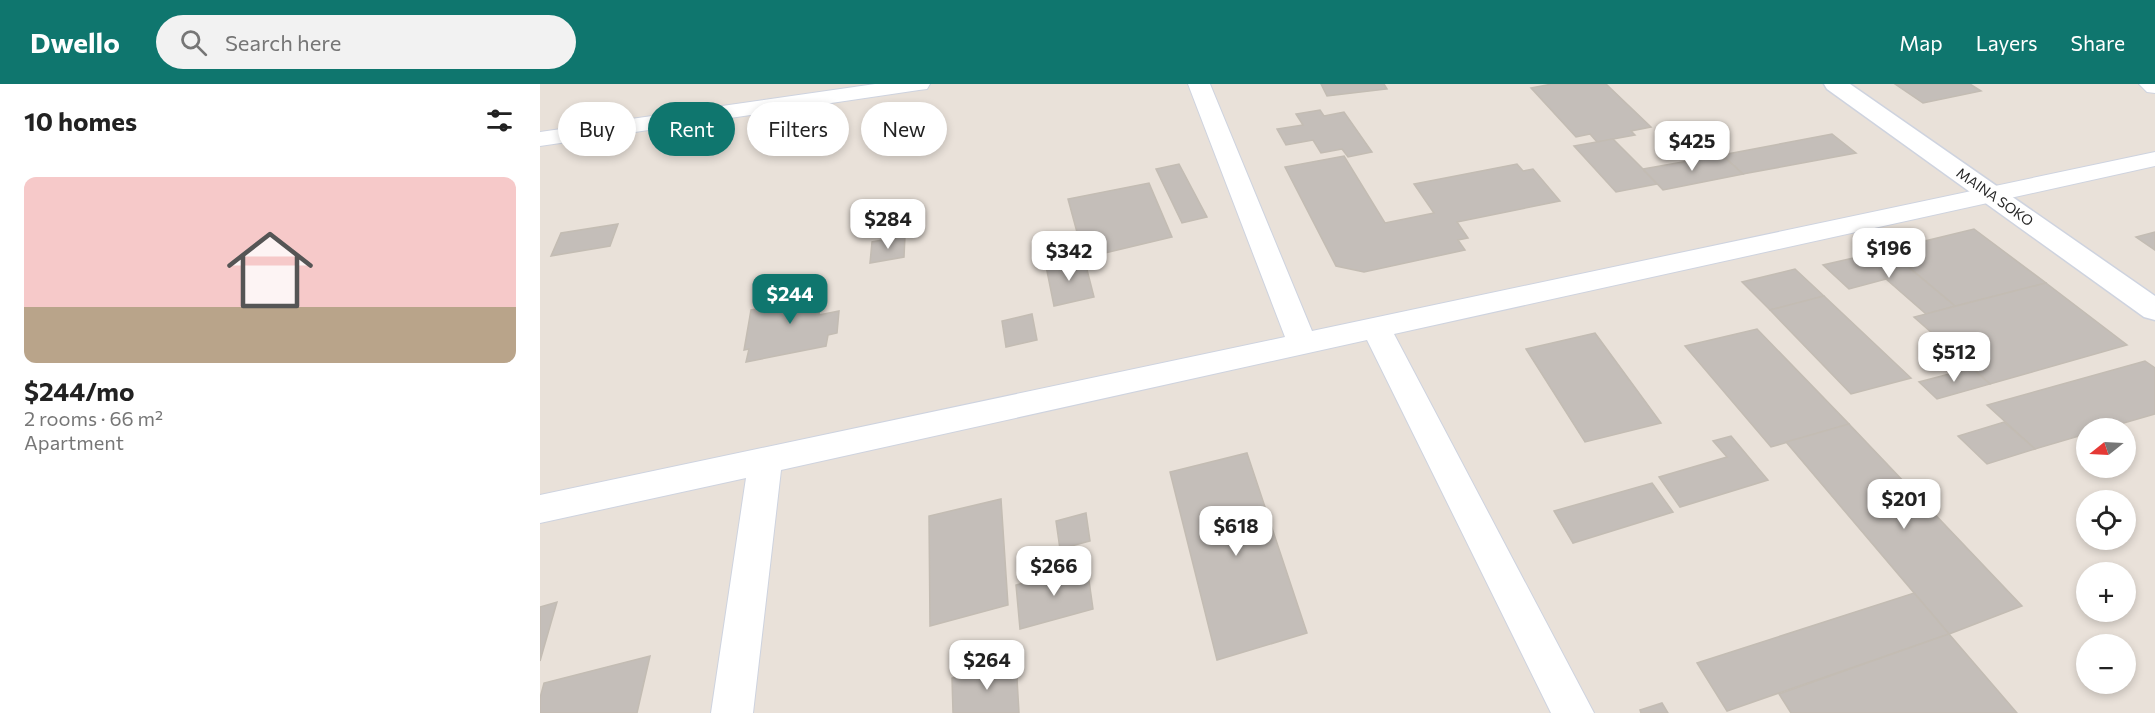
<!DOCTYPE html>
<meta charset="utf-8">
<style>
:root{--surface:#fff;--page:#f2f2f2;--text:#222;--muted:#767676;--accent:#0f766e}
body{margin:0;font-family:Commissioner,sans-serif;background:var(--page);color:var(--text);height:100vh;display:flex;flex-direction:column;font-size:22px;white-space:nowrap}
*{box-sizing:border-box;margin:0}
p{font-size:20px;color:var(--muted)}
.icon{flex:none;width:33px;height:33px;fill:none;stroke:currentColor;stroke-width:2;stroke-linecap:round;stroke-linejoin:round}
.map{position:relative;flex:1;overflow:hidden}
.drawer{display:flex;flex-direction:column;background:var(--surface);width:540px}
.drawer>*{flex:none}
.banner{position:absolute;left:18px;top:18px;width:570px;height:54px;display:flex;gap:12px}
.needle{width:39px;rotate:252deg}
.tools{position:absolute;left:1536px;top:334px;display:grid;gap:12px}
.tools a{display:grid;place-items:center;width:60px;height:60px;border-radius:50%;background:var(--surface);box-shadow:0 3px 9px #0003;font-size:30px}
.price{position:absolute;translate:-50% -51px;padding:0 14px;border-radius:12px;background:#fff;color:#222;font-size:20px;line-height:39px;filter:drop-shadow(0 2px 3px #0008)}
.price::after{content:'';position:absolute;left:50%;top:36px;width:18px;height:14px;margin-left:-9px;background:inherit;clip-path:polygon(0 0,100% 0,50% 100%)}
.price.current{background:var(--accent);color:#fff}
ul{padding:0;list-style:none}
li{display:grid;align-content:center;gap:12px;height:318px;padding:0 24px}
li span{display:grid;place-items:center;height:186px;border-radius:12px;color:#555}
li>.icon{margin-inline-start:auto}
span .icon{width:108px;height:108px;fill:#fffc;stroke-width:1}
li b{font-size:26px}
h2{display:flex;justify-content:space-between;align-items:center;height:72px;padding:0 24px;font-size:26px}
.pill{padding:0 21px;border-radius:27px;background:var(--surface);box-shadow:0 3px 9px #0003;font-size:21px;line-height:54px}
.pill.current{background:var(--accent);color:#fff}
header{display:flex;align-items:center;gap:36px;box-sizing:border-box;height:84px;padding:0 30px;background:var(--accent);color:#fff}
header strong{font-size:28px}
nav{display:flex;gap:33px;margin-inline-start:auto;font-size:21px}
.search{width:420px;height:54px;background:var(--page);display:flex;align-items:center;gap:15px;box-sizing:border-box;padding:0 21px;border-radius:33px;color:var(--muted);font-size:22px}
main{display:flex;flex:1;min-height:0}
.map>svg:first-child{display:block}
.building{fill:#c4beb9;stroke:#c3bcb3;stroke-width:1.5}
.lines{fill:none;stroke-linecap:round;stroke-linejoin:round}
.street-casing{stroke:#ced3df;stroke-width:2}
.secondary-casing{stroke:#ced3df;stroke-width:3}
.street{fill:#fff;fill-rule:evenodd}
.secondary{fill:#fff;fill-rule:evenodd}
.labels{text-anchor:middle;stroke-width:4.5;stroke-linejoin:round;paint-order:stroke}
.far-street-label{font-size:14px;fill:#272727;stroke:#fff}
</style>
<header>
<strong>Dwello</strong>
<div class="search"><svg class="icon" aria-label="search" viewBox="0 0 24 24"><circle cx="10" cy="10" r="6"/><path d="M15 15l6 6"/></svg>Search here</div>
<nav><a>Map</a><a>Layers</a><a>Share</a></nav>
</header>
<main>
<section class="drawer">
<h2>10 homes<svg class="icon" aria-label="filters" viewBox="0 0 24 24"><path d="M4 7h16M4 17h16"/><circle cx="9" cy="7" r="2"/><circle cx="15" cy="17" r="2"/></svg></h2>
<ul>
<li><span style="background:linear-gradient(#f6c9c9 70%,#b9a48a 0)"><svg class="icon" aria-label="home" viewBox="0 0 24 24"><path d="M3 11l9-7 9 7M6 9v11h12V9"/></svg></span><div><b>$244/mo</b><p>2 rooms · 66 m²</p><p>Apartment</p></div></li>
</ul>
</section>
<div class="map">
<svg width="1615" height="629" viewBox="0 0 1615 629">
<rect width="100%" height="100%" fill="#e9e1d9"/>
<!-- building -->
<g class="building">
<polygon points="781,0 844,0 847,5 787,12"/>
<polygon points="1012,0 1066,0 1111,43 1091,47 1095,51 1057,58 1050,50 1036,53 991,4"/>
<polygon points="1355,0 1430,0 1441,7 1383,19"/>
<polygon points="780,26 784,32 804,28 832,68 808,73 802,65 781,69 773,56 746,61 737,45 763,41 756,30"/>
<polygon points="1292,50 1316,69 1203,90 1182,71"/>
<polygon points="1073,55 1103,85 1117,100 1076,108 1034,62"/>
<polygon points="1182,71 1203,90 1123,106 1103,85"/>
<polygon points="804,72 845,139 894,129 874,100 977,80 983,87 993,85 1020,117 917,138 928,154 918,156 925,166 824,188 796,182 745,83"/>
<polygon points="639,80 667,133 642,139 616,85"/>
<polygon points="609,99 632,153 544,174 528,115"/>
<polygon points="78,140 70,162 11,172 21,149"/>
<polygon points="1434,145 1506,199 1415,222 1348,166"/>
<polygon points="1615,148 1615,166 1596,153"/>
<polygon points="365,152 364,173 330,179 332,158"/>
<polygon points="1348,166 1415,222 1386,230 1346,195 1309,205 1283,181"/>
<polygon points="544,174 554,213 514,222 506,182"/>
<polygon points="1255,185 1284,212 1230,226 1202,198"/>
<polygon points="1506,199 1587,261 1450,300 1374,233"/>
<polygon points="282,200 279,231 299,227 297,249 288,251 286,262 206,278 209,265 204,266 211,226 240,221 243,207"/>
<polygon points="1284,212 1371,294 1311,310 1230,226"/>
<polygon points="492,230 497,256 466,263 462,237"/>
<polygon points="1217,245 1309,340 1231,363 1145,262"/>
<polygon points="1055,249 1121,339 1045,358 986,265"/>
<polygon points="1605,277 1615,284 1615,330 1563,345 1546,345 1546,350 1495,365 1447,321"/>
<polygon points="1432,284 1450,300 1397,315 1379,298"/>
<polygon points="1464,338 1495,365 1447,380 1418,352"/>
<polygon points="1309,340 1482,522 1409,550 1246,358"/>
<polygon points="1191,352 1228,396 1140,423 1119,393 1187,373 1173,357"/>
<polygon points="707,369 767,549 677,576 630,388"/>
<polygon points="1112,399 1133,428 1033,459 1014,427"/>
<polygon points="461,415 468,521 390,542 389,432"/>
<polygon points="546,429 550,457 520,465 516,437"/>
<polygon points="547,482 553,525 480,545 476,501"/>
<polygon points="1374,509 1409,550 1187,627 1157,579"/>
<polygon points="17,518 0,577 0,523"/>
<polygon points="1409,550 1477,629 1251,629 1239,610"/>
<polygon points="110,572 97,629 0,629 0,614 4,599"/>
<polygon points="476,577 479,629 413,629 412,594"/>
<polygon points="1122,619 1128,629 1101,629 1100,626"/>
</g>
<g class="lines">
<!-- street casing -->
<g class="street-casing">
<g id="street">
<polygon points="335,0 390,0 387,5 379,6 0,62 0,48"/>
<polygon points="648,0 670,0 772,247 1615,68 1615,82 854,250 1054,629 1011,629 827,256 241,386 213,629 171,629 206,394 0,439 0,411 745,253"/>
<polygon points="1599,0 1615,0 1615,9 1607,8"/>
</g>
</g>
<!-- secondary casing -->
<g class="secondary-casing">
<polygon id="secondary" points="1284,0 1310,0 1615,212 1615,236 1604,233 1287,5"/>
</g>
<!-- street -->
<use href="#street" class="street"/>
<!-- secondary -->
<use href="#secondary" class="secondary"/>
</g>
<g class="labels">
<!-- far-street labels -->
<g class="far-street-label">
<text transform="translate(1455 113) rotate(35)" y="5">MAINA SOKO</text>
</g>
</g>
</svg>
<div class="tools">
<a><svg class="needle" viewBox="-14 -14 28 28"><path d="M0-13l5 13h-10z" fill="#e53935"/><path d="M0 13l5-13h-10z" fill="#767676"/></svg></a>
<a><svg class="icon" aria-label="locate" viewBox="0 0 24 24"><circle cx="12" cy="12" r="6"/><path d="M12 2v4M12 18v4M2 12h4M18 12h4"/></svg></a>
<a>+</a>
<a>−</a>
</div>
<b class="price" style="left:1152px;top:88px">$425</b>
<b class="price" style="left:348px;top:166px">$284</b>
<b class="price" style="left:1349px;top:195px">$196</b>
<b class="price" style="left:529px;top:198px">$342</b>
<b class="price current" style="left:250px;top:241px">$244</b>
<b class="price" style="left:1414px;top:299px">$512</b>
<b class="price" style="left:1364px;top:446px">$201</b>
<b class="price" style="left:696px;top:473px">$618</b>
<b class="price" style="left:514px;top:513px">$266</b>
<b class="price" style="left:447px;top:607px">$264</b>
<div class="banner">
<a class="pill">Buy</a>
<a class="pill current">Rent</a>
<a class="pill">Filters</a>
<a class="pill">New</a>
</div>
</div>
</main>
